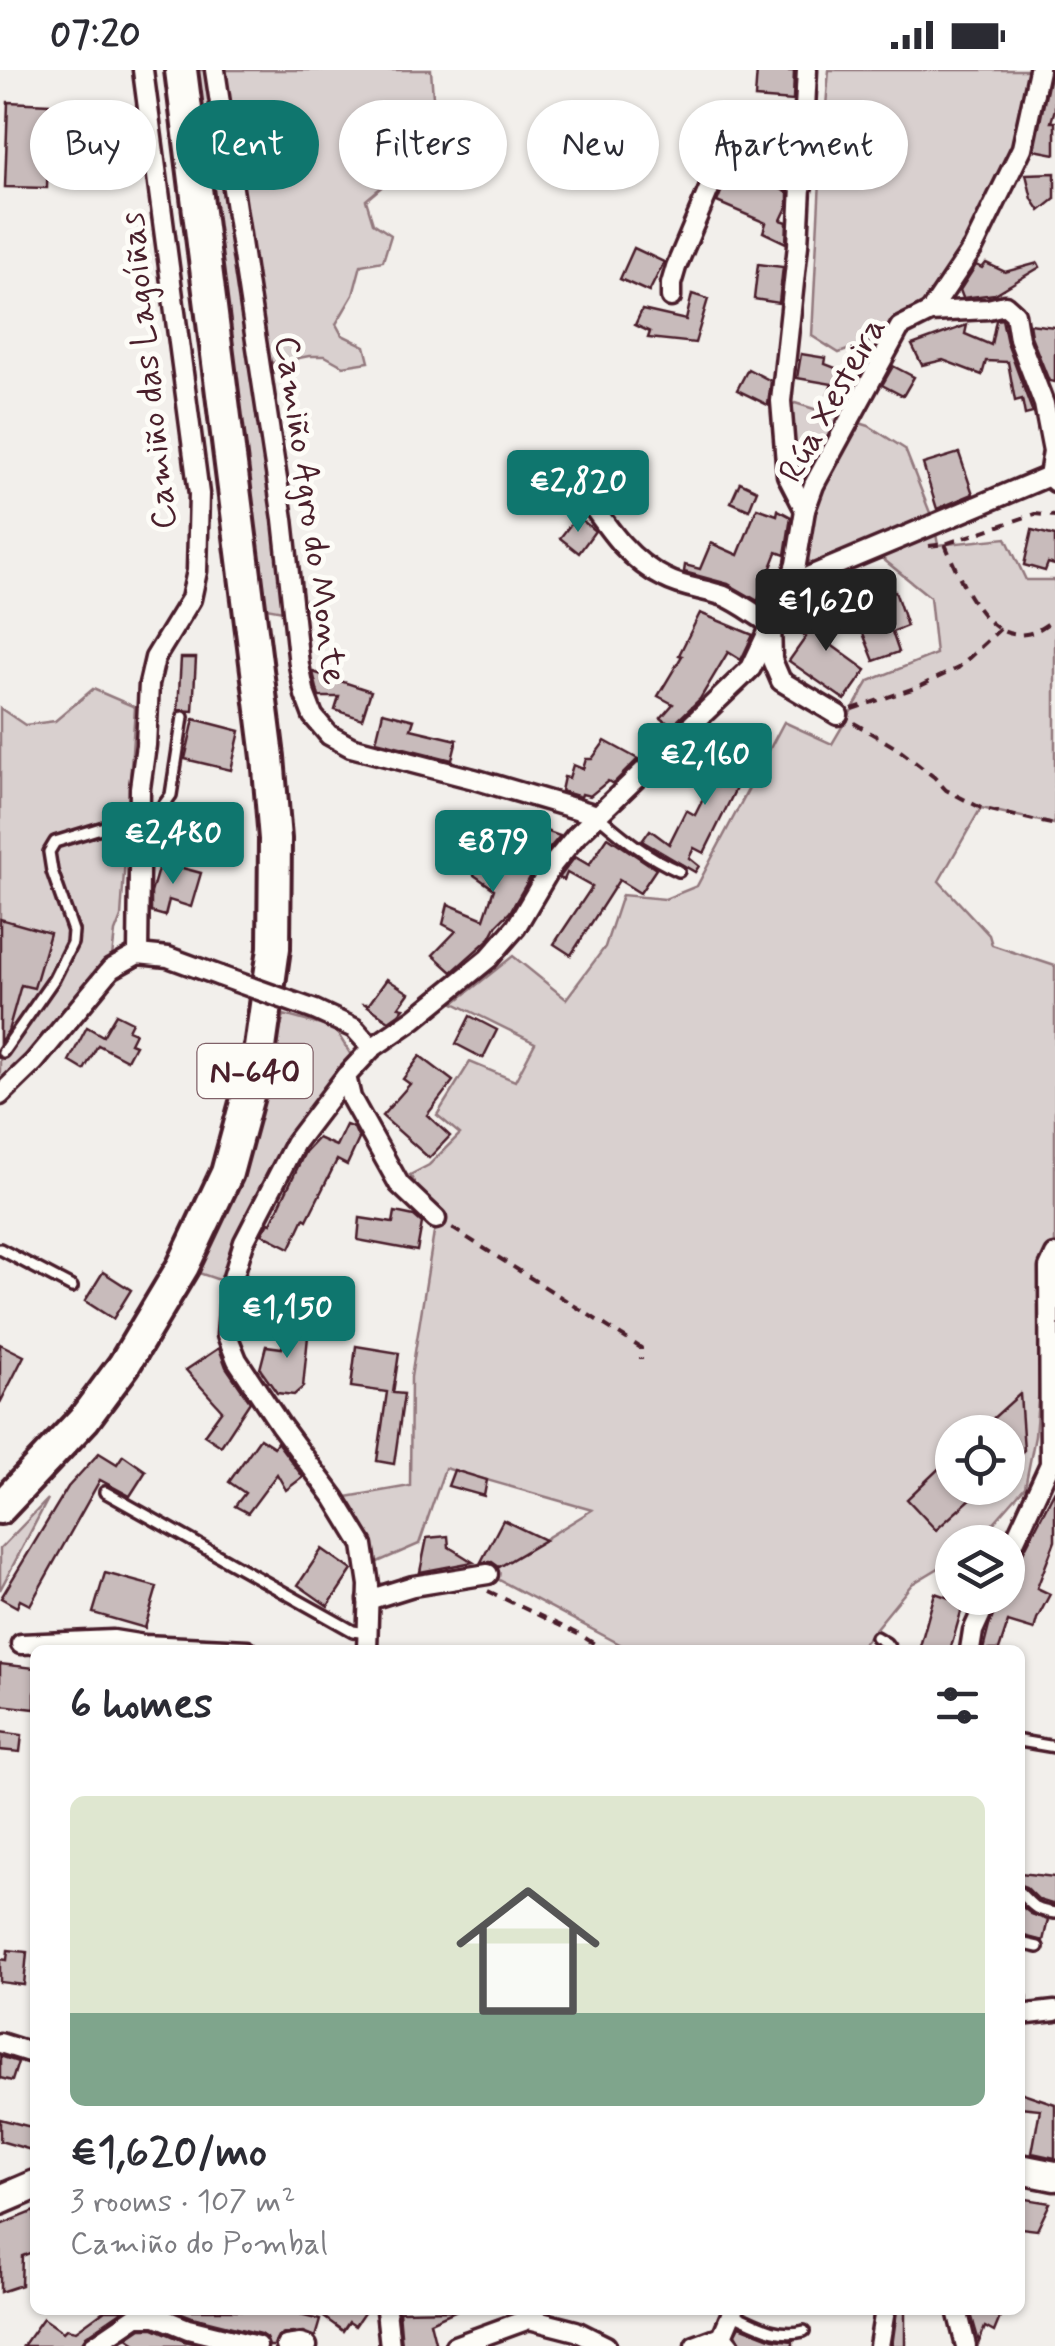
<!DOCTYPE html>
<meta charset="utf-8">
<style>
:root{--surface:#fff;--page:#f2f2f3;--text:#2b2b33;--muted:#7c7c81;--accent:#0f766e}
body{margin:0;font-family:Mynerve,sans-serif;background:var(--page);color:var(--text);height:100vh;display:flex;flex-direction:column;font-size:38px;white-space:nowrap}
*{box-sizing:border-box;margin:0}
p{font-size:32px;color:var(--muted)}
.icon{flex:none;width:55px;height:55px;fill:none;stroke:currentColor;stroke-width:2;stroke-linecap:round;stroke-linejoin:round}
.map{position:relative;flex:1;overflow:hidden}
.side{position:absolute;left:30px;top:1575px;width:995px;height:670px;display:flex;flex-direction:column;background:var(--surface);border-radius:15px;box-shadow:0 2px 8px #0004}
.side>*{flex:none}
.banner{position:absolute;left:30px;top:30px;width:995px;height:90px;display:flex;gap:20px}
.fabs{position:absolute;left:935px;top:1345px;display:grid;gap:20px}
.fabs a{display:grid;place-items:center;width:90px;height:90px;border-radius:50%;background:var(--surface);box-shadow:0 2px 8px #0004;font-size:50px}
.price{position:absolute;translate:-50% -85px;padding:0 22px;border-radius:10px;background:var(--accent);color:#fff;font-size:32px;line-height:65px;filter:drop-shadow(0 2px 5px #0008)}
.price::after{content:'';position:absolute;left:50%;top:60px;width:30px;height:22px;margin-left:-15px;background:inherit;clip-path:polygon(0 0,100% 0,50% 100%)}
.price.active{background:#222;color:#fff}
ul{padding:0;list-style:none}
li{display:grid;align-content:center;gap:20px;height:530px;padding:0 40px}
li span{display:grid;place-items:center;height:310px;border-radius:15px;color:#555}
li>.icon{margin-inline-start:auto}
span .icon{width:180px;height:180px;fill:#fffc;stroke-width:1}
li b{font-size:42px}
h2{display:flex;justify-content:space-between;align-items:center;height:120px;padding:0 40px;font-size:42px}
.tag{padding:0 35px;border-radius:45px;background:var(--surface);box-shadow:0 2px 8px #0004;font-size:35px;line-height:90px}
.tag.active{background:var(--accent);color:#fff}
.status{display:flex;justify-content:space-between;align-items:center;height:70px;padding:0 50px;background:var(--surface);direction:ltr}
.status svg{height:28px;fill:currentColor}
.map>svg:first-child{display:block}
.green{fill:#d9d0cf;stroke:#92787d;stroke-width:2.5;fill-rule:evenodd}
.building{fill:#c8bbbb;stroke:#4a1f2b;stroke-width:2.5}
.lines{fill:none;stroke-linecap:round;stroke-linejoin:round}
.lane-casing{stroke:#4a1f2b;stroke-width:16}
.street-casing{stroke:#4a1f2b;stroke-width:25}
.primary-casing{stroke:#4a1f2b;stroke-width:35}
.highway-casing{stroke:#4a1f2b;stroke-width:38}
.path{stroke:#4a1f2b;stroke-width:4;stroke-dasharray:10 8;stroke-linecap:butt}
.lane{stroke:#fdfcf7;stroke-width:9}
.street{stroke:#fdfcf7;stroke-width:18}
.primary{stroke:#fdfcf7;stroke-width:28}
.highway{stroke:#fdfcf7;stroke-width:30}
.street-bridge-casing{stroke:#4a1f2b;stroke-width:25;stroke-linecap:butt}
.street-bridge{stroke:#fdfcf7;stroke-width:18}
.labels{text-anchor:middle;stroke-width:10;stroke-linejoin:round;paint-order:stroke}
.shield{fill:#fdfcf7;stroke:#806168;stroke-width:2.5}
.shield-label{font-size:32px;font-weight:bold;fill:#4a1f2b}
.street-label{font-size:35px;fill:#4a1f2b;stroke:#fdfcf7}
</style>
<div class="status"><b>07:20</b><svg viewBox="0 0 49 12"><path d="M0 12V9h3v3zM5 12V6h3v6zM10 12V3h3v9zM15 12V0h3v12zM26 1h20v11H26zM47 4h2v5h-2z"/></svg></div>
<div class="map">
<svg width="1055" height="2276" viewBox="0 0 1055 2276">
<rect width="100%" height="100%" fill="#f2efeb"/>
<filter id="ink" filterUnits="userSpaceOnUse"><feTurbulence type="fractalNoise" baseFrequency=".01" numOctaves="2"/><feDisplacementMap in="SourceGraphic" scale="20" xChannelSelector="R" yChannelSelector="G"/><feConvolveMatrix kernelMatrix="1 2 1 2 8 2 1 2 1" color-interpolation-filters="sRGB"/></filter>
<g filter="url(#ink)">
<!-- green -->
<g class="green">
<polygon points="196,0 431,0 434,41 432,73 413,97 385,114 366,130 373,153 391,165 383,191 361,195 353,225 336,254 342,265 365,276 369,292 343,296 325,286 309,286 274,293 259,289 294,543 266,538"/>
<polygon points="829,0 1029,0 1012,73 1016,90 973,178 921,234 873,271 839,283 812,266 820,110"/>
<path d="M795,333L869,356L905,379L934,453L938,475L1006,468L1026,510H1055V751L1054,754L981,738L939,811L989,865L992,875L1055,896V1185L1049,1198L1035,1366L1025,1417L977,1472H952V1490L912,1514L858,1580H631L488,1504L592,1440L445,1398L419,1474L366,1497L335,1429L410,1416L411,1307L436,1150L410,1105L429,1095L460,1064L437,1045L470,992L515,1011L535,973L454,933L513,886L566,929L605,877L622,825L665,829L697,816L784,652L832,674L869,611L936,584L930,527L873,481L819,497L802,487L807,472L787,405L782,342ZM952,1362H1008V1418H952Z"/>
<polygon points="93,619 135,637 121,847 115,862 112,887 12,1021 0,1033 0,638 25,655 55,651"/>
<polygon points="284,945 335,959 351,985 285,1069 231,1214 196,1202 228,1136 265,1024"/>
<polygon points="48,1429 0,1520 0,1479"/>
</g>
<!-- building -->
<g class="building">
<polygon points="757,0 794,1 793,31 755,28"/>
<polygon points="1051,0 1055,0 1055,39 1051,52 1055,52 1055,84 1034,80"/>
<polygon points="8,32 49,34 47,118 5,117"/>
<polygon points="741,42 779,57 768,84 740,69 730,68"/>
<polygon points="744,99 788,123 788,135 781,150 787,152 786,173 763,162 766,153 717,132 723,117 738,112"/>
<polygon points="1055,103 1055,129 1040,141 1032,129 1026,104"/>
<polygon points="634,178 664,192 649,222 620,209"/>
<polygon points="986,193 1005,202 1038,193 1040,197 995,224 963,228 960,220 976,195 982,198"/>
<polygon points="758,194 783,197 779,233 754,229"/>
<polygon points="692,224 708,229 695,273 648,268 650,262 635,255 642,240 686,250"/>
<polygon points="1002,249 1007,273 1033,343 1025,345 1022,329 1015,331 1008,292 986,291 982,305 943,290 922,295 912,275 967,255 965,264 991,275 996,250"/>
<polygon points="1029,254 1055,257 1055,312 1049,311 1031,266"/>
<polygon points="801,284 826,288 825,294 848,303 852,293 863,298 846,331 828,324 832,314 797,308"/>
<polygon points="893,296 914,307 903,326 882,315"/>
<polygon points="748,299 771,311 768,335 737,320"/>
<polygon points="959,383 973,424 937,439 923,394"/>
<polygon points="740,412 757,420 749,440 731,432"/>
<polygon points="757,438 777,445 778,440 791,447 785,485 777,482 758,531 728,514 684,502 685,495 700,499 711,473 738,485"/>
<polygon points="577,446 595,461 579,483 560,468"/>
<polygon points="1032,460 1055,466 1055,495 1048,493 1045,501 1024,495"/>
<polygon points="869,520 873,529 895,521 907,556 892,562 899,582 874,591 859,553 851,556 842,530"/>
<polygon points="812,536 818,536 845,556 830,574 866,600 845,630 789,591 806,567 796,559"/>
<polygon points="700,543 753,565 741,590 728,582 700,629 672,656 661,648 673,634 658,626 682,586 679,585"/>
<polygon points="181,588 196,588 193,641 178,640"/>
<polygon points="313,602 371,621 362,649 335,640 339,627 319,627"/>
<polygon points="383,642 414,650 411,659 457,670 452,690 376,671"/>
<polygon points="194,649 240,661 231,700 185,689"/>
<polygon points="605,671 638,689 613,714 608,711 590,726 582,724 581,727 561,721 564,707 569,708 573,695 583,699 586,689 592,689"/>
<polygon points="725,671 745,680 751,688 704,783 694,778 689,788 699,796 695,802 642,771 650,760 669,774 686,740 695,745 714,707 707,703 714,695 707,692"/>
<polygon points="505,761 538,774 546,761 560,766 542,787 510,842 497,855 490,868 452,902 433,885 456,861 443,854 448,834 484,849 494,819 474,805 482,784 488,786 496,774 500,776"/>
<polygon points="608,767 656,799 640,823 619,810 571,885 554,874 592,817 567,803 564,810 559,808 575,787 589,795"/>
<polygon points="160,792 201,803 191,837 169,830 165,846 151,842 151,823"/>
<polygon points="0,849 50,863 34,918 21,915 8,961 0,972"/>
<polygon points="387,909 409,923 399,937 404,938 399,944 389,951 365,934 369,934"/>
<polygon points="116,944 132,952 128,960 135,963 130,973 135,975 127,990 98,975 84,1000 69,991 87,957 103,966"/>
<polygon points="470,946 497,960 483,988 456,974"/>
<polygon points="420,986 453,1011 427,1045 450,1066 429,1088 382,1046 410,1014 403,1009"/>
<polygon points="346,1055 354,1058 359,1069 347,1095 337,1090 307,1150 304,1148 290,1178 262,1164 269,1152 271,1153 305,1082 318,1068 336,1076"/>
<polygon points="395,1142 414,1146 422,1153 417,1181 358,1170 360,1148 393,1153"/>
<polygon points="103,1202 131,1220 113,1249 85,1231"/>
<polygon points="289,1252 309,1256 303,1317 294,1325 277,1323 260,1299 266,1276 282,1278"/>
<polygon points="0,1274 24,1286 0,1333"/>
<polygon points="356,1276 399,1283 393,1323 404,1324 394,1394 377,1391 387,1322 351,1317"/>
<polygon points="219,1278 226,1297 250,1332 221,1376 204,1365 222,1340 186,1300"/>
<polygon points="1020,1324 1024,1380 1008,1395 1008,1362 978,1362"/>
<polygon points="260,1368 274,1377 277,1372 303,1407 286,1420 277,1404 248,1443 235,1436 245,1423 229,1412"/>
<polygon points="99,1383 117,1394 123,1385 146,1401 130,1426 100,1410 30,1535 20,1530 17,1537 1,1528 68,1417"/>
<polygon points="952,1386 952,1418 983,1418 936,1460 907,1429"/>
<polygon points="454,1400 487,1410 484,1426 448,1416"/>
<polygon points="1055,1420 1055,1471 1037,1518 1050,1524 1037,1549 1034,1560 1008,1552 999,1580 983,1580 989,1556 1000,1528 1008,1528 1008,1497 1014,1496 1019,1490"/>
<polygon points="503,1450 545,1470 499,1497 492,1492 481,1492"/>
<polygon points="448,1466 449,1477 473,1492 420,1502 427,1468"/>
<polygon points="322,1479 352,1500 328,1536 298,1515"/>
<polygon points="105,1503 157,1517 145,1558 93,1543"/>
<polygon points="935,1523 949,1528 965,1528 950,1580 919,1580"/>
<polygon points="0,1594 35,1598 35,1639 0,1635"/>
<polygon points="0,1662 22,1665 20,1682 0,1680"/>
<polygon points="1020,1803 1055,1807 1055,1835 1039,1830 1026,1817 1020,1815"/>
<polygon points="1020,1835 1031,1844 1048,1850 1043,1871 1020,1865"/>
<polygon points="8,1880 27,1882 24,1915 0,1912 0,1889 7,1890"/>
<polygon points="0,1986 18,1992 12,2011 0,2008"/>
<polygon points="1020,2022 1055,2034 1055,2088 1032,2083 1040,2039 1020,2037"/>
<polygon points="0,2049 35,2058 35,2081 0,2071"/>
<polygon points="1020,2128 1050,2133 1037,2160 1020,2158"/>
<polygon points="35,2141 35,2181 22,2186 21,2215 0,2222 0,2155"/>
<polygon points="105,2240 124,2240 86,2266 81,2276 23,2276 43,2248 63,2262 66,2259 76,2261"/>
<polygon points="174,2240 280,2240 320,2250 315,2267 303,2262 284,2264 278,2267 274,2276 269,2276 266,2268 260,2264 192,2247"/>
<polygon points="314,2240 366,2240 355,2256 349,2252 343,2261"/>
<polygon points="457,2240 430,2252 436,2276 402,2276 399,2241"/>
<polygon points="897,2240 905,2240 905,2276 892,2276"/>
<polygon points="970,2240 1003,2240 994,2262 985,2257 979,2272"/>
<polygon points="740,2256 773,2269 793,2271 793,2276 742,2276 736,2264"/>
<polygon points="141,2258 154,2258 184,2271 205,2276 139,2276 127,2268 119,2273"/>
</g>
<g class="lines">
<!-- lane casing -->
<g class="lane-casing">
<g id="lane">
<path d="M597,745C623,767 648,788 679,801"/>
<polyline points="3,982 54,909 72,873 73,861 52,801 49,782 55,772 153,742 163,736 171,725 183,647"/>
<polyline points="0,1179 72,1217"/>
<polyline points="105,1422 353,1561 367,1563"/>
<polyline points="876,1567 886,1573 891,1580"/>
<polyline points="1020,1671 1055,1677"/>
<path d="M1020,1823C1034,1837 1034,1840 1055,1843"/>
<polyline points="1020,1873 1038,1877"/>
<polyline points="1020,1928 1021,1928"/>
<path d="M731,2243C756,2254 777,2268 804,2261"/>
</g>
</g>
<!-- street casing -->
<g class="street-casing">
<g id="street">
<polyline points="215,0 283,449 299,595 305,625 313,646 329,665 351,677 474,709 597,745"/>
<polyline points="671,227 671,214 676,197 725,81 734,80 802,116"/>
<polyline points="930,242 973,178 1022,78 1039,0"/>
<path d="M585,425C607,457 629,491 665,508C683,518 705,519 724,526C741,533 755,545 771,554L772,590L781,611L838,645"/>
<polyline points="805,440 787,405 781,331 798,175 807,0"/>
<polyline points="787,522 810,506 1049,406"/>
<polyline points="138,884 140,718 146,675 149,614 155,588 191,529 197,501 199,424 143,0"/>
<polyline points="315,940 354,958 372,978"/>
<polyline points="346,1006 295,1073 244,1172 231,1214 227,1265 237,1290 281,1356 335,1429 363,1475 369,1515 367,1580"/>
<polyline points="0,1025 34,992 111,899 138,884 168,887 220,906"/>
<polyline points="436,1149 399,1114 351,1028 346,1006 372,978 414,949 489,888 516,857 553,794 576,766 751,598 787,522 796,494 805,440 814,415 900,257 930,242 988,239 1005,235 1015,244 1019,269 1044,334 1053,381 1049,406 1055,412"/>
<polyline points="1008,1485 1050,1394 1049,1198 1055,1185"/>
<polyline points="368,1530 413,1516 488,1504"/>
<polyline points="21,1574 113,1570 144,1575 247,1580"/>
<polyline points="970,1580 973,1561 988,1528"/>
<polyline points="1020,1945 1055,1941"/>
<polyline points="0,1973 35,1984"/>
<polyline points="386,2240 390,2276"/>
<polyline points="957,2240 966,2276"/>
<polyline points="137,2246 156,2246 188,2259 257,2276"/>
<polyline points="93,2276 137,2246 141,2240"/>
<polyline points="286,2276 300,2274 307,2276"/>
<polyline points="455,2276 529,2249 576,2261 606,2276"/>
<polyline points="695,2276 722,2266"/>
<polyline points="730,2276 722,2266 733,2240"/>
<polyline points="879,2276 885,2240"/>
</g>
</g>
<!-- primary casing -->
<g class="primary-casing">
<g id="primary">
<polyline points="1020,2099 1055,2106"/>
<polyline points="0,2130 35,2115"/>
</g>
</g>
<!-- highway casing -->
<g class="highway-casing">
<polyline id="highway" points="0,1438 84,1349 124,1295 183,1196 227,1103 259,985 274,878 275,769 268,687 181,0"/>
</g>
<!-- path -->
<g class="path">
<path d="M945,474C958,504 983,572 1026,564C1036,563 1047,554 1055,549"/>
<polyline points="929,476 945,474 1035,444 1055,446"/>
<polyline points="852,639 918,617 958,598 1000,559"/>
<polyline points="854,653 898,679 934,707 946,720 981,738 1055,755"/>
<polyline points="452,1158 641,1278 641,1289"/>
<polyline points="488,1521 582,1566 604,1580"/>
</g>
<!-- lane -->
<use href="#lane" class="lane"/>
<!-- street -->
<use href="#street" class="street"/>
<!-- primary -->
<use href="#primary" class="primary"/>
<!-- highway -->
<use href="#highway" class="highway"/>
<!-- street-bridge casing -->
<g class="street-bridge-casing">
<polyline id="street-bridge" points="220,906 315,940"/>
</g>
<!-- street-bridge -->
<use href="#street-bridge" class="street-bridge"/>
</g>
</g>
<g class="labels">
<!-- shield labels -->
<rect class="shield" x="197.5" y="974" width="115" height="54" rx="8"/>
<g class="shield-label">
<text x="255" y="1012">N-640</text>
</g>
<!-- street labels -->
<g class="street-label">
<text transform="translate(147 301) rotate(-96)" y="12">Camiño das Lagoíñas</text>
<text transform="translate(831 329) rotate(-61)" y="12">Rúa Xesteira</text>
<text transform="translate(312 440) rotate(82)" y="12">Camiño Agro do Monte</text>
</g>
</g>
</svg>
<div class="fabs">
<a><svg class="icon" aria-label="locate" viewBox="0 0 24 24"><circle cx="12" cy="12" r="6"/><path d="M12 2v4M12 18v4M2 12h4M18 12h4"/></svg></a>
<a><svg class="icon" aria-label="layers" viewBox="0 0 24 24"><path d="M12 4l9 5-9 5-9-5zM3 14l9 5 9-5"/></svg></a>
</div>
<b class="price" style="left:578px;top:465px">€2,820</b>
<b class="price active" style="left:826px;top:584px">€1,620</b>
<b class="price" style="left:705px;top:738px">€2,160</b>
<b class="price" style="left:173px;top:817px">€2,480</b>
<b class="price" style="left:493px;top:825px">€879</b>
<b class="price" style="left:287px;top:1291px">€1,150</b>
<div class="banner">
<a class="tag">Buy</a>
<a class="tag active">Rent</a>
<a class="tag">Filters</a>
<a class="tag">New</a>
<a class="tag">Apartment</a>
</div>
<section class="side">
<h2>6 homes<svg class="icon" aria-label="filters" viewBox="0 0 24 24"><path d="M4 7h16M4 17h16"/><circle cx="9" cy="7" r="2"/><circle cx="15" cy="17" r="2"/></svg></h2>
<ul>
<li><span style="background:linear-gradient(#dfe7d0 70%,#7fa58c 0)"><svg class="icon" aria-label="home" viewBox="0 0 24 24"><path d="M3 11l9-7 9 7M6 9v11h12V9"/></svg></span><div><b>€1,620/mo</b><p>3 rooms · 107 m²</p><p>Camiño do Pombal</p></div></li>
</ul>
</section>
</div>
